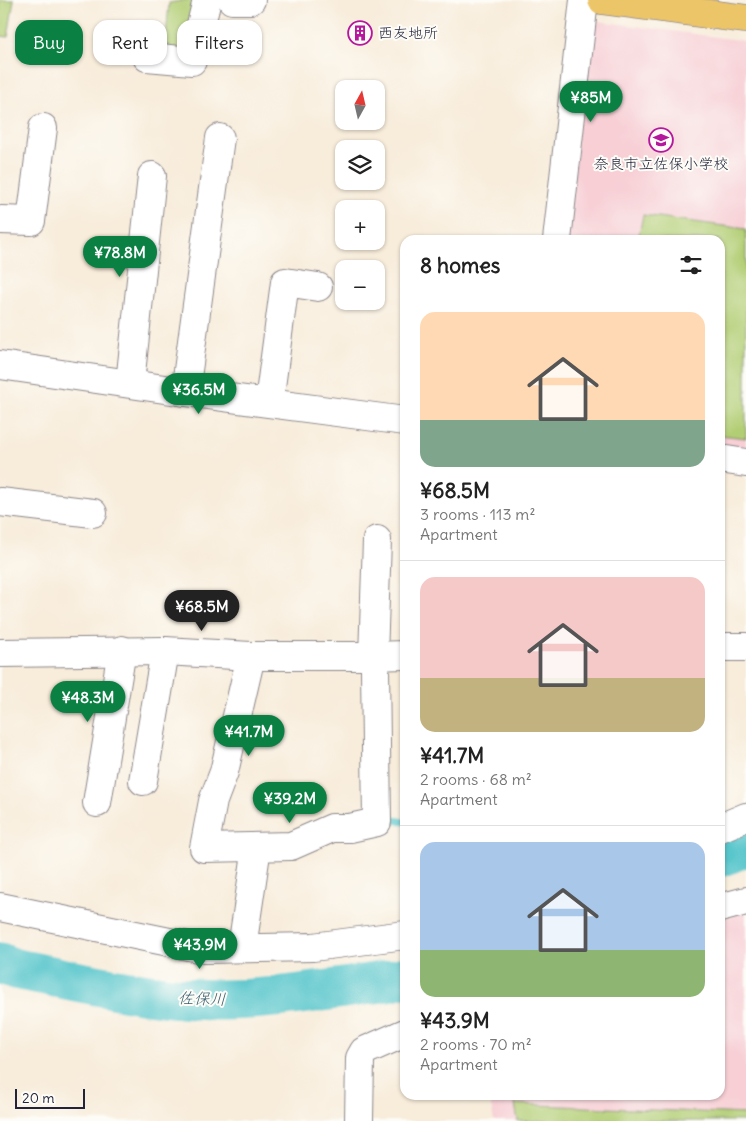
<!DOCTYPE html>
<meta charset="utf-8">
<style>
:root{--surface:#fff;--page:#f2f2f2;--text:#222;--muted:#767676;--line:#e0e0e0;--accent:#0b8043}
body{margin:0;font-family:Delius,"Klee One",sans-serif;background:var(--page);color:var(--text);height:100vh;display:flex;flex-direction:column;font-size:19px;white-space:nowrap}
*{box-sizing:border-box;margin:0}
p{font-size:16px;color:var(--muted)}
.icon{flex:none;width:28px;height:28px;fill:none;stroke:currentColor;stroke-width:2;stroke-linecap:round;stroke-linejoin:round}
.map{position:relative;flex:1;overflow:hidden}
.panel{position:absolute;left:400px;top:235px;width:325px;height:865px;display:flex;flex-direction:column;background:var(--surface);border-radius:15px;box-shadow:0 1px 4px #0004}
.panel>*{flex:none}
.hud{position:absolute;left:15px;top:20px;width:310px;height:45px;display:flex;gap:10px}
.needle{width:32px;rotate:8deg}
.tools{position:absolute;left:335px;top:80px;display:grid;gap:10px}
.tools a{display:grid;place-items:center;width:50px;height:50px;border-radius:10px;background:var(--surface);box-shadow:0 1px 4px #0004;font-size:25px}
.scale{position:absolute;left:15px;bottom:12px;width:70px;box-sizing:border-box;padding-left:5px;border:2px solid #22223b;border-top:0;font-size:14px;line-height:18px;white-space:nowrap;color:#22223b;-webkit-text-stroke:4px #fdfcf7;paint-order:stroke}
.price{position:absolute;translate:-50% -42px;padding:0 11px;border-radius:18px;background:var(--accent);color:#fff;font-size:16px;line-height:32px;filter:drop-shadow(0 1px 2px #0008)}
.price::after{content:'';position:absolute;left:50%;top:30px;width:15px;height:11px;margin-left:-8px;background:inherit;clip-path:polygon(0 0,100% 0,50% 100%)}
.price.active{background:#222;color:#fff}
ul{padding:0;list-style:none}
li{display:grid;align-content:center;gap:10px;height:265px;padding:0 20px}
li+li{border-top:1px solid var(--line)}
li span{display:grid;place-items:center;height:155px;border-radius:15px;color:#555}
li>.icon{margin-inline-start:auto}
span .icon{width:90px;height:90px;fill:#fffc;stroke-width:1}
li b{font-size:21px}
h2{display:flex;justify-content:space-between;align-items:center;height:60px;padding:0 20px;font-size:21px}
.pill{padding:0 18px;border-radius:15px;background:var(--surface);box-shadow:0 1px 4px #0004;font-size:18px;line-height:45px}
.pill.active{background:var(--accent);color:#fff}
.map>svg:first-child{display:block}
.built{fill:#f7cfd5}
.green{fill:#b2ce74;stroke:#6a7858}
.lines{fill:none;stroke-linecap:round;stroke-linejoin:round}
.stream{stroke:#58c6cc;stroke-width:7}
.river{stroke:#58c6cc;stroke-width:41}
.minor-casing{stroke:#8d878a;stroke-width:30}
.major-casing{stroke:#8d878a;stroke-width:30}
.minor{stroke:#fff;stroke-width:28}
.major{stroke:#edc569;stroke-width:28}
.labels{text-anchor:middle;stroke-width:4;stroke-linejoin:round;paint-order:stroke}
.poi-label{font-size:15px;fill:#22223b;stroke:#fdfcf7;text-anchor:start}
.water-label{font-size:16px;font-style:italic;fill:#355b6e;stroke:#fdfcf7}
</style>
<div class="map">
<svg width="746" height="1121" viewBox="0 0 746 1121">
<rect width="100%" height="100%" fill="#fdfcf7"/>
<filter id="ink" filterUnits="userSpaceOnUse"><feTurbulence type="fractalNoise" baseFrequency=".02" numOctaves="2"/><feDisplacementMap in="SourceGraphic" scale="10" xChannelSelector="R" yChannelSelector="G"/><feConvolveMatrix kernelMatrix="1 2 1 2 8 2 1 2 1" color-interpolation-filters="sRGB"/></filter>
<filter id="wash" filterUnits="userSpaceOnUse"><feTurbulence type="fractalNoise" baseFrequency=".0096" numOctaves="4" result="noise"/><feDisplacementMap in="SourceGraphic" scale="20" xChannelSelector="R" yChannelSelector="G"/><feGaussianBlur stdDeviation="1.12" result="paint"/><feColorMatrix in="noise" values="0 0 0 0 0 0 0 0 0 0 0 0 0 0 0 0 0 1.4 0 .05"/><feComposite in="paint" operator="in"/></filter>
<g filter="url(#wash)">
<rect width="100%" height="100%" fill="#f8ecda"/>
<!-- built -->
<g class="built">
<polygon points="590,20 746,41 746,455 720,452 720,240 566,240"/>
<polygon points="746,910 746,1121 494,1121 489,1095 720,1095 720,921"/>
</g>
<!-- green -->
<g class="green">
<polygon points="0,0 14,0 8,37 0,36"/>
<polygon points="186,0 201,0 187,51 165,48 169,3"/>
<polygon points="643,215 746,229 746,438 720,435 720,240 638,240"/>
<polygon points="515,1104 746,1114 746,1121 518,1121"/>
</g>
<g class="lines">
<!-- stream -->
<g class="stream">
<polyline points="351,813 363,815"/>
<polyline points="383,818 405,822"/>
</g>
<!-- river -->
<g class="river">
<polyline points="720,857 746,846"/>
<path d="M0,963L15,969C74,980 134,995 194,999C235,1002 275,998 315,992C345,988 375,984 405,977"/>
</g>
</g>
</g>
<g filter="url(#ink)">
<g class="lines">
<!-- minor casing -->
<g class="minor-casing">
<g id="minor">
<polyline points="232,0 251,0"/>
<polyline points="147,57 192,61 207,0"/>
<polyline points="0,220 31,221 43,128"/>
<polyline points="557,240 584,0"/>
<polyline points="0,365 185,392 405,421"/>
<polyline points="130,383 152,176"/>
<polyline points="185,392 220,138"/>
<polyline points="269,402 285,282 318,287"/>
<polyline points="720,459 746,463"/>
<polyline points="0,502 93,513"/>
<polyline points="720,647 746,647"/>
<polyline points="0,653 165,651 251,656 373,656 405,655"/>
<polyline points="251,656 224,772 213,801 204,848 291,846 332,828 350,828 377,822 375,668 373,656 377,540"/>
<polyline points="143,781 165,651"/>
<polyline points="97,803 122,650"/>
<polyline points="720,828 746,817"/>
<polyline points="0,907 203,949 313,947 405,935"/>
<polyline points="720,908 746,901"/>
<polyline points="244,934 257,847"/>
<polyline points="359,1121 360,1058 364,1051 405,1033"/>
</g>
</g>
<!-- major casing -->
<g class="major-casing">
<polyline id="major" points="602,0 746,19"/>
</g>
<!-- minor -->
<use href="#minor" class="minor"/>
<!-- major -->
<use href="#major" class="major"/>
</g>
</g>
<!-- icons -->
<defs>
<g id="building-ring" transform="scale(1.25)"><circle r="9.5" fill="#fdfcf7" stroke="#b5179e" stroke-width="1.5"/><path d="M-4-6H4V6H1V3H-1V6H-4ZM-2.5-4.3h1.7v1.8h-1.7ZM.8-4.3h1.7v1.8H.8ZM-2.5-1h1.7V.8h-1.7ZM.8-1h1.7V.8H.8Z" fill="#b5179e"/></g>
<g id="school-ring" transform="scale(1.25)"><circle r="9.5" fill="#fdfcf7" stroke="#b5179e" stroke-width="1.5"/><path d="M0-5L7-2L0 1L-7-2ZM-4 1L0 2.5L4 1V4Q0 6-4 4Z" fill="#b5179e"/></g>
</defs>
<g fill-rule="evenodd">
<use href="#building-ring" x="360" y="33"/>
<use href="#school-ring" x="661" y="140"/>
</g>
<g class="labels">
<!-- poi labels -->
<g class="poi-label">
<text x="378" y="38">西友地所</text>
<text x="661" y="169" text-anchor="middle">奈良市立佐保小学校</text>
</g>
<!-- water labels -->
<g class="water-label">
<text transform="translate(202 998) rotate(2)" y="6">佐保川</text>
</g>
</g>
</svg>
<div class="tools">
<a><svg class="needle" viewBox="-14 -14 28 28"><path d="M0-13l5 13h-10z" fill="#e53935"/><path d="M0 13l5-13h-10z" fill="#767676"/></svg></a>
<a><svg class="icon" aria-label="layers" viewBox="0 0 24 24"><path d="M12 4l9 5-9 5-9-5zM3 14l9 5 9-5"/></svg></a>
<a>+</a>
<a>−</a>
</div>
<div class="scale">20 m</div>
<b class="price" style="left:591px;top:123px">¥85M</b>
<b class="price" style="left:120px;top:278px">¥78.8M</b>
<b class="price" style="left:199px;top:415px">¥36.5M</b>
<b class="price active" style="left:202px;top:632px">¥68.5M</b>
<b class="price" style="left:88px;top:723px">¥48.3M</b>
<b class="price" style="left:249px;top:757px">¥41.7M</b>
<b class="price" style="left:290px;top:824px">¥39.2M</b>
<b class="price" style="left:200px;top:970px">¥43.9M</b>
<div class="hud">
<a class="pill active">Buy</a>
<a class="pill">Rent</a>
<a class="pill">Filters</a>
</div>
<section class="panel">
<h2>8 homes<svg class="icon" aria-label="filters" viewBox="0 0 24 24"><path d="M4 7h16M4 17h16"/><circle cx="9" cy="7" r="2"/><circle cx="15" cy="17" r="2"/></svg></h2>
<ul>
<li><span style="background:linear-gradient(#ffd9b3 70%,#7fa58c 0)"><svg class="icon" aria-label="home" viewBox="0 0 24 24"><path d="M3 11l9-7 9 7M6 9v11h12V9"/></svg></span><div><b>¥68.5M</b><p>3 rooms · 113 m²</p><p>Apartment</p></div></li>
<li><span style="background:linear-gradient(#f6c9c9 65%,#c2b280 0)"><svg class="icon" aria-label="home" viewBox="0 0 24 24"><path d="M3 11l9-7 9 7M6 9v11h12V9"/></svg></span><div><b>¥41.7M</b><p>2 rooms · 68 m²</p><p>Apartment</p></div></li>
<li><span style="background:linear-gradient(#a9c7e8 70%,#8fb573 0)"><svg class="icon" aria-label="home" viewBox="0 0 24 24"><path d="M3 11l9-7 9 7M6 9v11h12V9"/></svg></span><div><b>¥43.9M</b><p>2 rooms · 70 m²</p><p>Apartment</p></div></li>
</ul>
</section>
</div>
